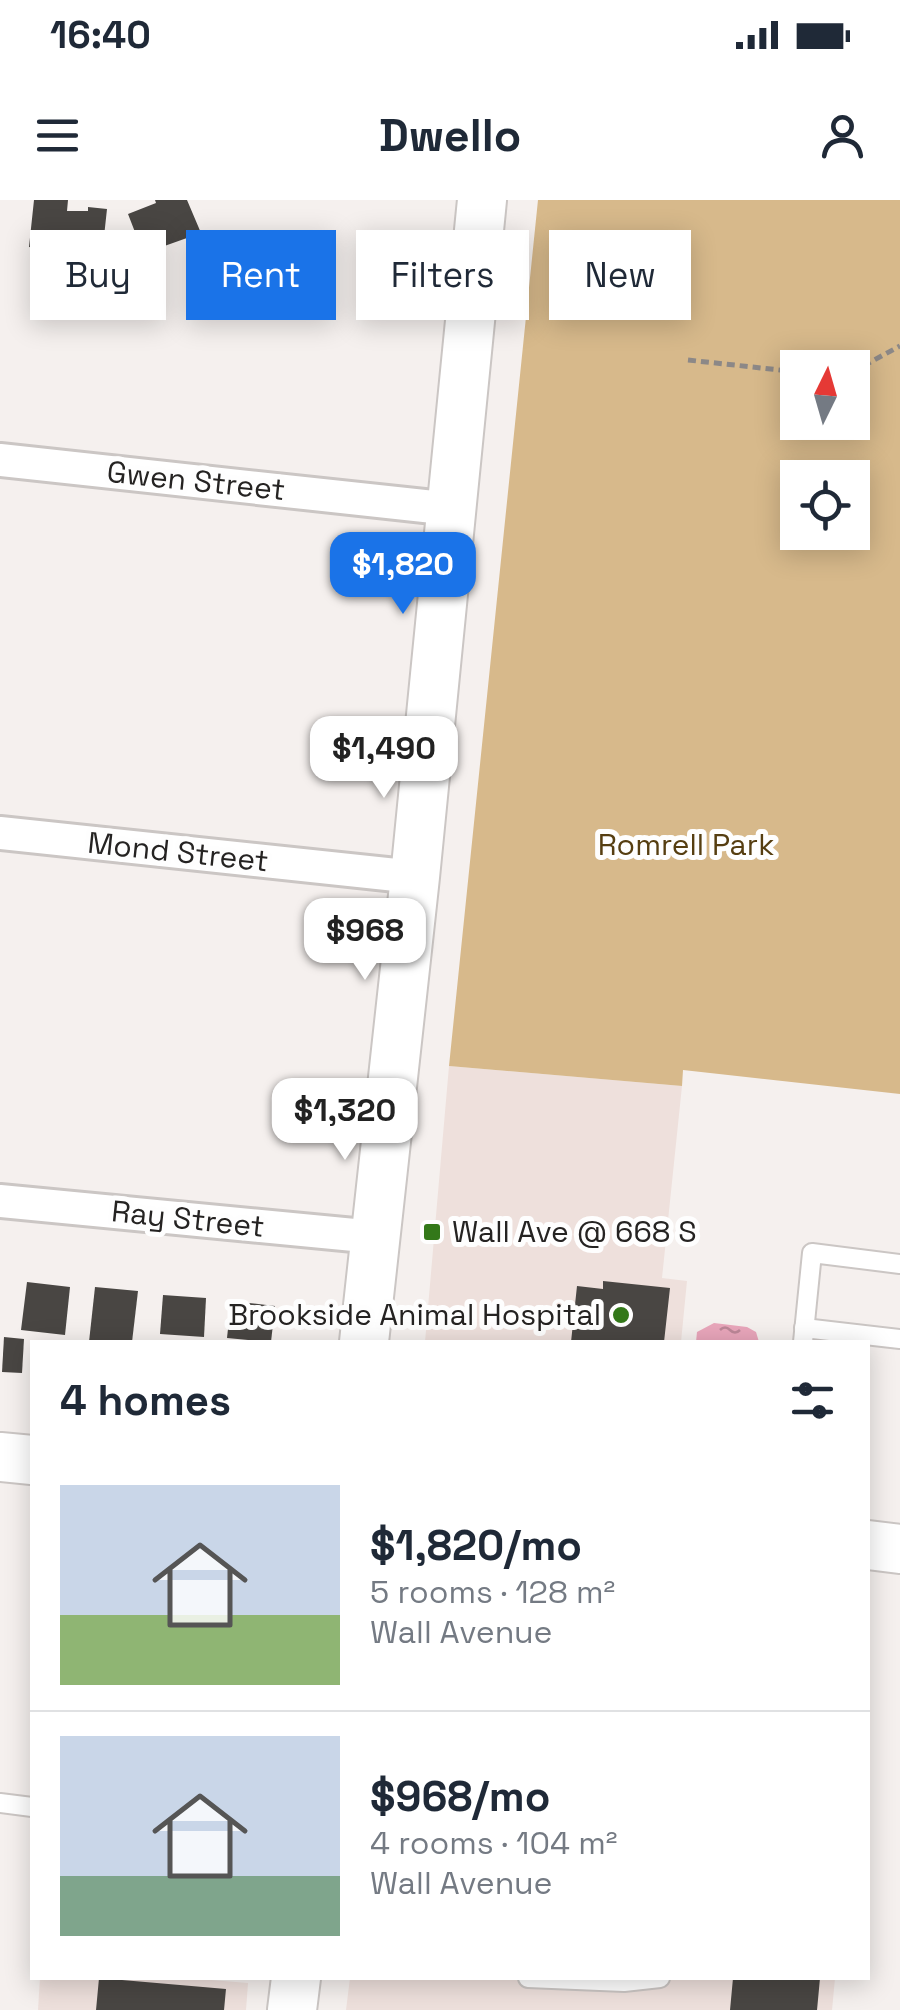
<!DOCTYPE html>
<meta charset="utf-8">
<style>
:root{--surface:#fff;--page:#f6f6f7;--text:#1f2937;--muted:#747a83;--line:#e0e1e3;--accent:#1a73e8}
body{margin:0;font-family:"Space Grotesk",sans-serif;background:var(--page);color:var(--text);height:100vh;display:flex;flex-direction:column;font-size:38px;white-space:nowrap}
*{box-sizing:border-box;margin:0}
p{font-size:32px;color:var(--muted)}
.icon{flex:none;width:55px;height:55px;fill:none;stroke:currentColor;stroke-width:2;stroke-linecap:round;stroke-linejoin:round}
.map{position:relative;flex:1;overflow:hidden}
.sheet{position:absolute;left:30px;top:1140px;width:840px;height:640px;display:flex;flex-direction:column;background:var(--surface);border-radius:0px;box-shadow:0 5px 25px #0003}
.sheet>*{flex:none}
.hud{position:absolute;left:30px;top:30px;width:840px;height:90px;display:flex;gap:20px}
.needle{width:65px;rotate:5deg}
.controls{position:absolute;left:780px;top:150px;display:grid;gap:20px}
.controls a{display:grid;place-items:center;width:90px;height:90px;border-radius:0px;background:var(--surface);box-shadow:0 5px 25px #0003;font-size:50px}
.price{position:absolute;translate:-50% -85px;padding:0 22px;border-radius:20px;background:#fff;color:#222;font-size:32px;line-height:65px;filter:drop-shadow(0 2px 5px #0008)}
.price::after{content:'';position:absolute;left:50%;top:60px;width:30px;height:22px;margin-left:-15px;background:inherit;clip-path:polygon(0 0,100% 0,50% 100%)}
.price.current{background:var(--accent);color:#fff}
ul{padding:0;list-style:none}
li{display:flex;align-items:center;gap:30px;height:250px;padding:0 30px}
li+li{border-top:2px solid var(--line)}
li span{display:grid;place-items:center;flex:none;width:280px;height:200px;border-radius:0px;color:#555}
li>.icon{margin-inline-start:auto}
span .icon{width:120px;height:120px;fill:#fffc;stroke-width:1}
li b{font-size:42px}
h2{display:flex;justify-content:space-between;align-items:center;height:120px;padding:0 30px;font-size:42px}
.pill{padding:0 35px;border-radius:0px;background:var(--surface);box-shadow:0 5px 25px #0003;font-size:35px;line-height:90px}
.pill.current{background:var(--accent);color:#fff}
.status{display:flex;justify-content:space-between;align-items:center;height:70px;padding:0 50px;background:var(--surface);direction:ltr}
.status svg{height:28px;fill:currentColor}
header{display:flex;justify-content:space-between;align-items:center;height:130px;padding:0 30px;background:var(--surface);font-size:45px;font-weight:700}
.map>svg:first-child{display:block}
.built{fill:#eee0dc}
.green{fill:#d7b98b;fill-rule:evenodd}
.water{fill:url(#water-ripples)}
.building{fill:#494643}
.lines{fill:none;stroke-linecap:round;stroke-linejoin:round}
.lane-casing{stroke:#cbc6c4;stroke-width:22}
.street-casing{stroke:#cbc6c4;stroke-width:38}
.secondary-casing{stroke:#cbc6c4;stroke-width:52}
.path{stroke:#8c8887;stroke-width:5;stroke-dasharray:8 5;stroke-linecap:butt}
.lane{stroke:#fff;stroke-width:18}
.street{stroke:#fff;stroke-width:32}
.secondary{stroke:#fff;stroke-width:48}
.poi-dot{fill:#337819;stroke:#fefefe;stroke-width:4}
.labels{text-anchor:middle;stroke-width:10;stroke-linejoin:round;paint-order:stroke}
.street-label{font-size:30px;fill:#252322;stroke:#fefefe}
.park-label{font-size:30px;fill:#563e11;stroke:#fefefe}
.poi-label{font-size:30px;fill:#252322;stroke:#fefefe;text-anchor:start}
</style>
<div class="status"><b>16:40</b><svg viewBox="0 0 49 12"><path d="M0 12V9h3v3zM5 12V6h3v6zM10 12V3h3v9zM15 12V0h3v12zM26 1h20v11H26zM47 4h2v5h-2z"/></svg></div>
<header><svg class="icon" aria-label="menu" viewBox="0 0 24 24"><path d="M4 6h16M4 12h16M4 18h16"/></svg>Dwello<svg class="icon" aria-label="person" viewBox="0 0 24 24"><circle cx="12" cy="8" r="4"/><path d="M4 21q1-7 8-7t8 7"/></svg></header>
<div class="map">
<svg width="900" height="1810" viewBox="0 0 900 1810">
<defs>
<pattern id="water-ripples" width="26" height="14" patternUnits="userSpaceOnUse" patternTransform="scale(2.5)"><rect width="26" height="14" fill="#e9a6bb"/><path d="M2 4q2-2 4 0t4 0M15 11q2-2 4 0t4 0" fill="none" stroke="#bd8798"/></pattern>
</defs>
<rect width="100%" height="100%" fill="#f5f0ee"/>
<!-- built -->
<g class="built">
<polygon points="449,866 682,886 662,1078 687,1081 681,1142 425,1142"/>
<polygon points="40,1778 186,1778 248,1783 246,1810 38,1810"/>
<polygon points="350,1778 835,1778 832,1810 346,1810"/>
</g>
<!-- green -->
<path class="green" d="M538,0H900V894L683,870L682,886L449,866ZM798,168H852V222H798ZM798,278H852V332H798Z"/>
<!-- water -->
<polygon class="water" points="714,1123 747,1127 756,1132 759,1142 696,1142 697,1132"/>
<!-- building -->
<g class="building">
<polygon points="34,0 68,0 67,11 88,11 88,7 107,9 102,55 29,47"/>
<polygon points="155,0 187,0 201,33 156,49 153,40 140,45 128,14 156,3"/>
<polygon points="603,1081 670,1088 664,1142 571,1142 577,1086 603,1089"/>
<polygon points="27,1082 70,1087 65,1135 21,1130"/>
<polygon points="95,1087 138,1091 132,1142 89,1142"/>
<polygon points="163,1095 206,1098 204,1137 160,1134"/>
<polygon points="231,1101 275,1106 271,1142 227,1138"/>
<polygon points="4,1137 24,1139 22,1173 2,1172"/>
<polygon points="99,1778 226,1789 224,1810 96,1810"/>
<polygon points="733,1778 820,1778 817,1810 730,1810"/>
</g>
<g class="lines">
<!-- lane casing -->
<g class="lane-casing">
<g id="lane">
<polyline points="804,1128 900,1139"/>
<polyline points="803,1142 812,1053 900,1064"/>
<polyline points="0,1603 32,1607"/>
<polyline points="528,1778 624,1782 660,1778"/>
</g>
</g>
<!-- street casing -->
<g class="street-casing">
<g id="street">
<polyline points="0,260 452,309"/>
<polyline points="0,633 415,677"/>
<polyline points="0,1001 375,1037"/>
</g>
</g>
<!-- secondary casing -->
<g class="secondary-casing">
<g id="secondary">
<polyline points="364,1142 415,677 482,0"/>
<polyline points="0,1257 32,1260"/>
<polyline points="868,1345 900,1349"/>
<polyline points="292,1810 296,1778"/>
</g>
</g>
<!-- path -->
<g class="path">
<polyline points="688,160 798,172"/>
<polyline points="852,172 900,146"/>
</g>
<!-- lane -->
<use href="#lane" class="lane"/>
<!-- street -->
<use href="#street" class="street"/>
<!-- secondary -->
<use href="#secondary" class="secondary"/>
</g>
<!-- markers -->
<g class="poi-dot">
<rect x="422" y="1022" width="20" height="20" rx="5"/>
<circle cx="621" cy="1115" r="10"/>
</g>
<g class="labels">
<!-- street labels -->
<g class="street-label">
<text transform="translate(196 281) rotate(6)" y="10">Gwen Street</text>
<text transform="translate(178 652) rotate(6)" y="10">Mond Street</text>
<text transform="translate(188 1019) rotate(6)" y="10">Ray Street</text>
</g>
<!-- park labels -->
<g class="park-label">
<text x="686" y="655">Romrell Park</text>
</g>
<!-- poi labels -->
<g class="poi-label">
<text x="452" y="1042">Wall Ave @ 668 S</text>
<text x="601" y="1125" text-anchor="end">Brookside Animal Hospital</text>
</g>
</g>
</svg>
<div class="controls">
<a><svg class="needle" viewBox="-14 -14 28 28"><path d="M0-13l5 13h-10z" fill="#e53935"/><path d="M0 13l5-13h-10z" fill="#747a83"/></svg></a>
<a><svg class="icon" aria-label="locate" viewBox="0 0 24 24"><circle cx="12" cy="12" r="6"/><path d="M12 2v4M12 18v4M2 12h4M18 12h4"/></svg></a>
</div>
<b class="price current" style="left:403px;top:417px">$1,820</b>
<b class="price" style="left:384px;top:601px">$1,490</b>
<b class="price" style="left:365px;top:783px">$968</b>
<b class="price" style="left:345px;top:963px">$1,320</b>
<div class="hud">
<a class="pill">Buy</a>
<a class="pill current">Rent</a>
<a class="pill">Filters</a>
<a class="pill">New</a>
</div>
<section class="sheet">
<h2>4 homes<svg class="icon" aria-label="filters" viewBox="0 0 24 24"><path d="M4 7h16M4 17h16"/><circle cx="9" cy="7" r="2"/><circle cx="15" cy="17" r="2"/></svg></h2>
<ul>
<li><span style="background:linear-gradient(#c9d6e8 65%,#8fb573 0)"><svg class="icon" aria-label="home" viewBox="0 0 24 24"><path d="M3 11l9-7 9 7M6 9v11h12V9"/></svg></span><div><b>$1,820/mo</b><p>5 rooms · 128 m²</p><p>Wall Avenue</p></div></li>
<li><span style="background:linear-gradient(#c9d6e8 70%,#7fa58c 0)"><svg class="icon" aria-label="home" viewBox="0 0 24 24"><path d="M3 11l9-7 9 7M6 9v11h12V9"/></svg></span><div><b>$968/mo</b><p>4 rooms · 104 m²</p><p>Wall Avenue</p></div></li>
</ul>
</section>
</div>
